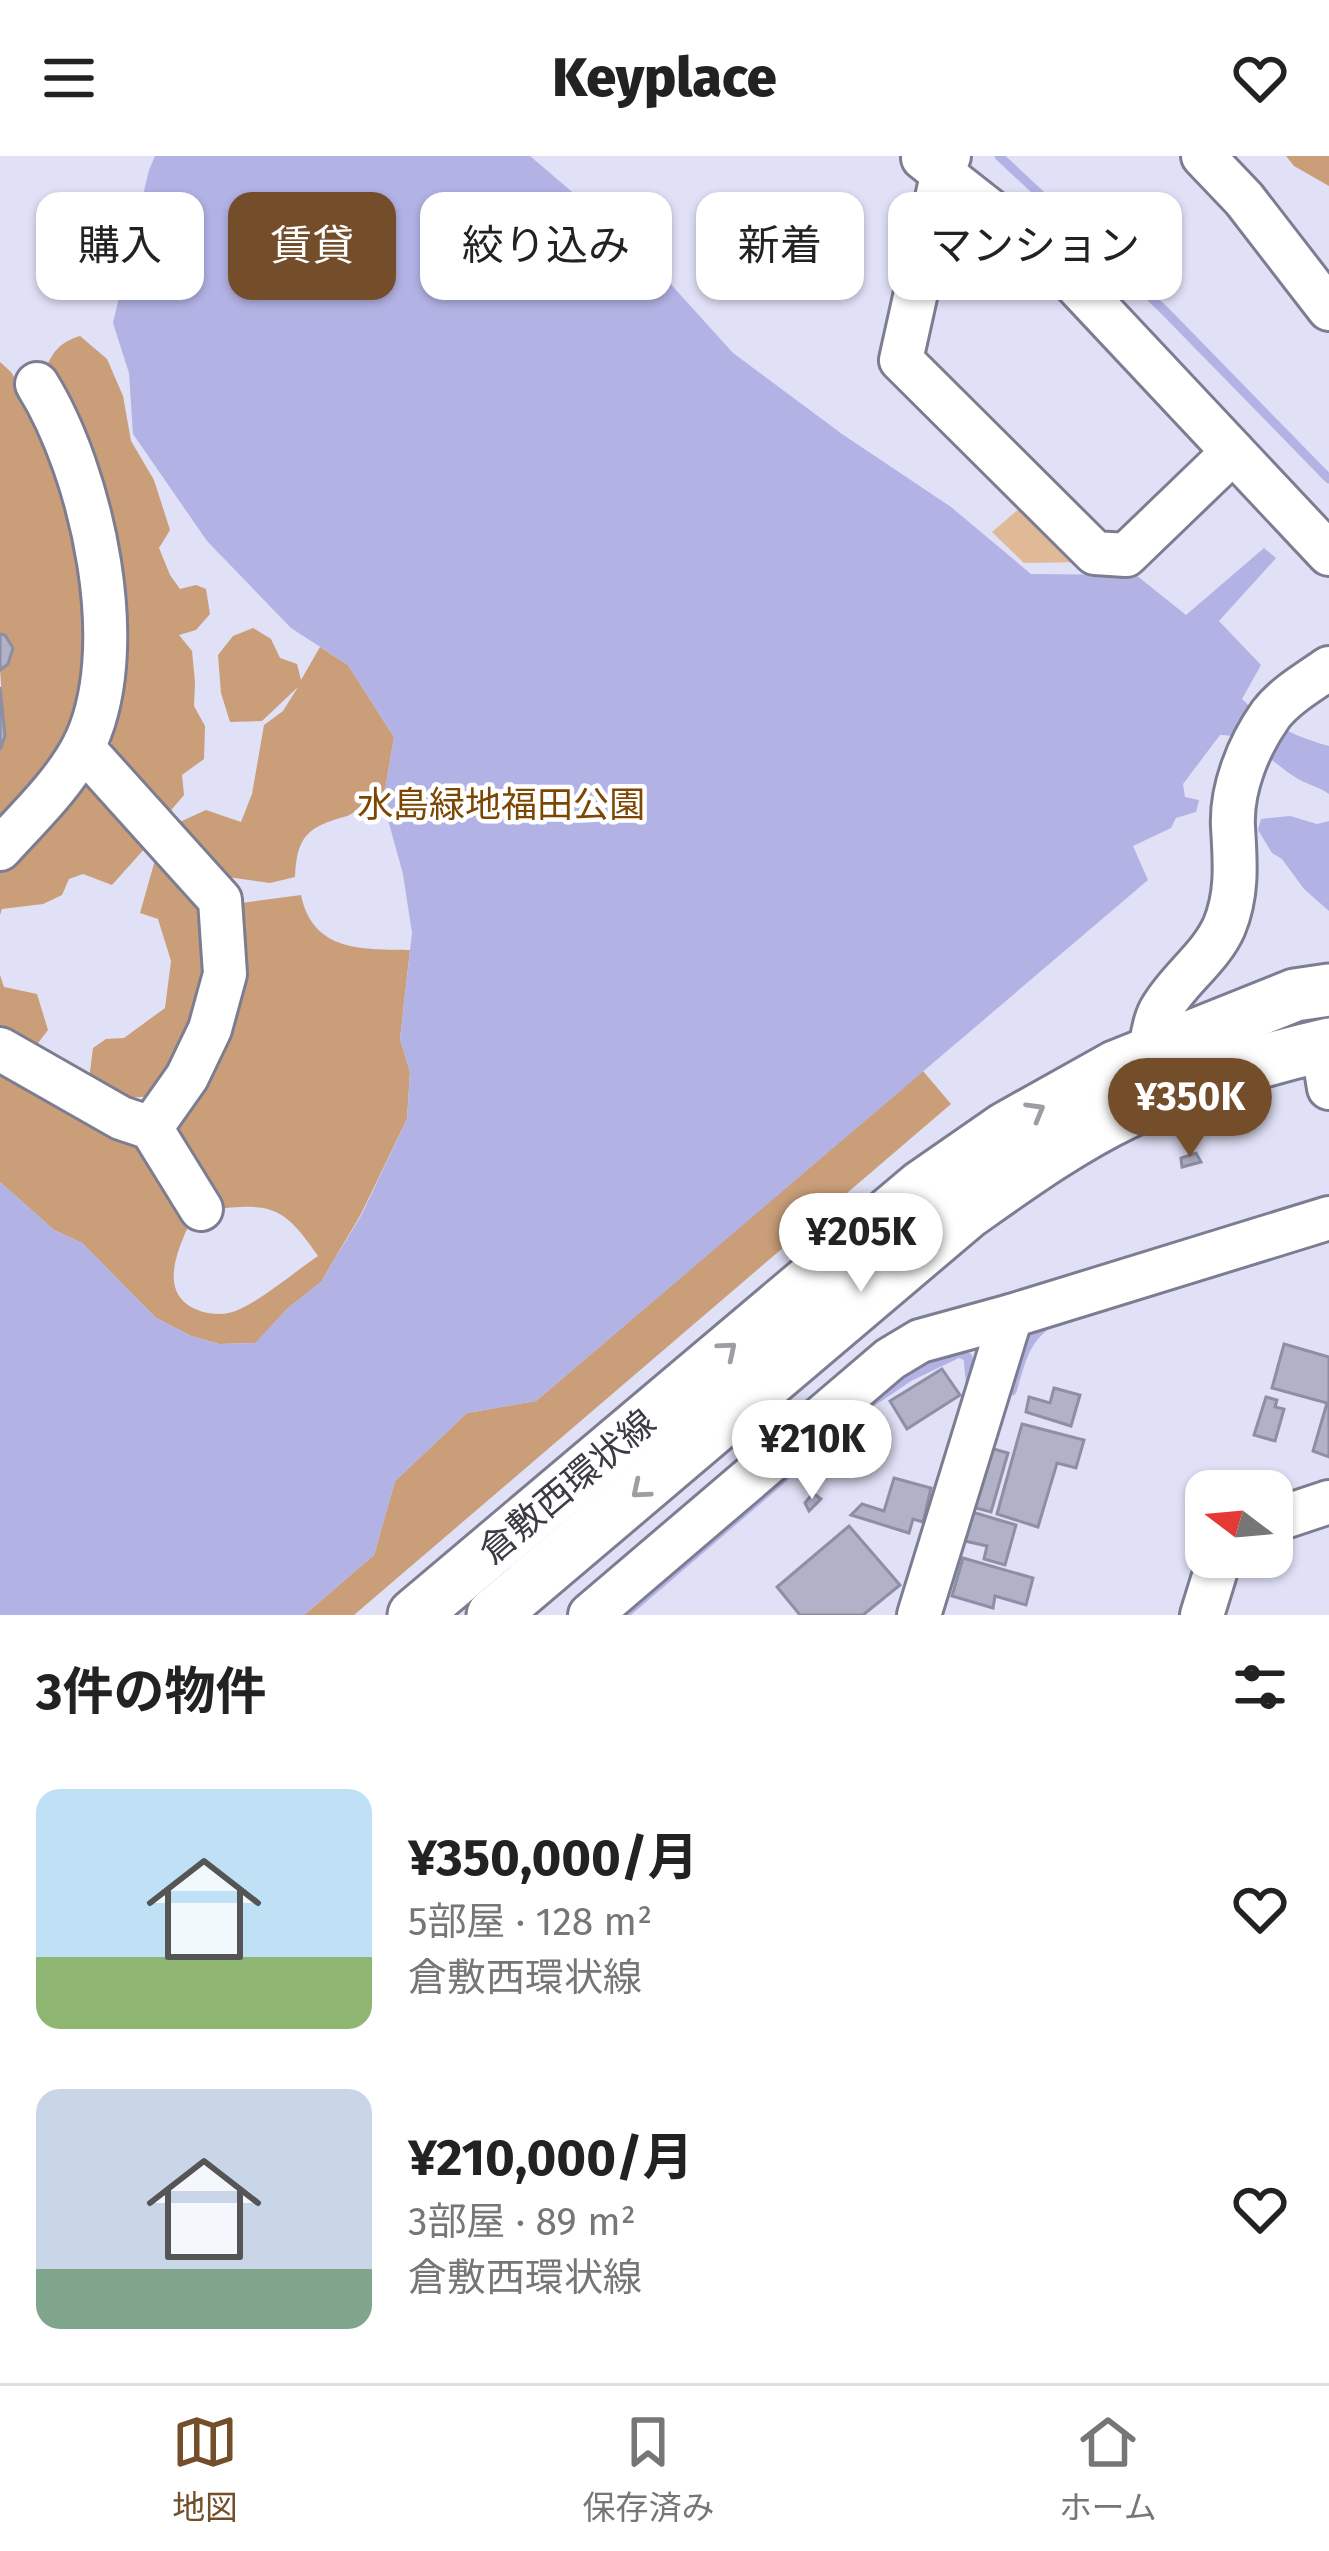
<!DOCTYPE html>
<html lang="ja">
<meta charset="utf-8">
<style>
:root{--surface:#fff;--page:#f2f2f2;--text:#222;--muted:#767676;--line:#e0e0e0;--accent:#744e2b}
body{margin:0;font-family:"Fira Sans","Noto Sans JP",sans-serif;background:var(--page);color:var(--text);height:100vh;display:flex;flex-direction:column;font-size:45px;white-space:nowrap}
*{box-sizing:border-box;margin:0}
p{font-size:39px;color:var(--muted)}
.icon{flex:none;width:66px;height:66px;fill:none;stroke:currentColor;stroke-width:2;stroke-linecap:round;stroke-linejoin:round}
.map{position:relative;height:1459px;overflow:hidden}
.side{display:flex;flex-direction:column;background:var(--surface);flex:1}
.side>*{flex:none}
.top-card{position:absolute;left:36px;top:36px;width:1257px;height:108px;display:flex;gap:24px}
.needle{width:78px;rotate:286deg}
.tools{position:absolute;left:1185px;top:1314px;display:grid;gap:24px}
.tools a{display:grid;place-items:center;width:108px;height:108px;border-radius:24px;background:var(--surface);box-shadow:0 3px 9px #0004;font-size:60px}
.price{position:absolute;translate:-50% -102px;padding:0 27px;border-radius:42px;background:#fff;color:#222;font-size:39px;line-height:78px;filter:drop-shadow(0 3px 6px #0008)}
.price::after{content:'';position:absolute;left:50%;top:72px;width:36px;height:27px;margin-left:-18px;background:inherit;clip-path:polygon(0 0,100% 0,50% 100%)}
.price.active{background:var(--accent);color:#fff}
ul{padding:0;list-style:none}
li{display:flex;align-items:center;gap:36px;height:300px;padding:0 36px}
li span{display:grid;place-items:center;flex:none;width:336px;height:240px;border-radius:24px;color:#555}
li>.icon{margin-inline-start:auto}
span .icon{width:144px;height:144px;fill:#fffc;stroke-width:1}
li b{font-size:51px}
h2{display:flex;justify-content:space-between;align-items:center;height:144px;padding:0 36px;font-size:51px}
.pill{padding:0 42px;border-radius:24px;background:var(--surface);box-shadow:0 3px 9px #0004;font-size:42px;line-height:108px}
.pill.active{background:var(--accent);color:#fff}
header{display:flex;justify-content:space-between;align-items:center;height:156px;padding:0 36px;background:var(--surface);font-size:54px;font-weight:800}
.tab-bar{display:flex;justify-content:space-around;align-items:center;height:168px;border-top:3px solid var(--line);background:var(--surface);font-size:33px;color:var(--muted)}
.tab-bar a{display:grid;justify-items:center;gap:6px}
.tab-bar .active{color:var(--accent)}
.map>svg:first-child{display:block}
.green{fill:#e0b997}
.forest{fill:#c99e79}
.water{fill:#b3b2e5}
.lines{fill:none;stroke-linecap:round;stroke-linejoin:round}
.stream{stroke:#b3b2e5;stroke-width:9}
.building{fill:#b1b1c7;stroke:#8e8ea4;stroke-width:3}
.minor-casing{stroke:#7d7d92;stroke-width:48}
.major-casing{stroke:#7d7d92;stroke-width:57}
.minor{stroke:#fff;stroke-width:42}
.major{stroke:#fff;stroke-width:51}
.oneway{stroke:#9d9da2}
.labels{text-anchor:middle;stroke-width:9;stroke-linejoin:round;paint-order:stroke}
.park-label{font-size:36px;fill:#7d4703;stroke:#fff}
.street-label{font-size:36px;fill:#3b3b44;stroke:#fff}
</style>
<header><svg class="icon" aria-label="menu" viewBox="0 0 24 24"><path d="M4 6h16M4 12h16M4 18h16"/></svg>Keyplace<svg class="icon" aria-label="heart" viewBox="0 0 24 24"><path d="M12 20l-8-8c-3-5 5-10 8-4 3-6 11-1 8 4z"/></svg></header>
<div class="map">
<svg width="1329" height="1459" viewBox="0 0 1329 1459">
<rect width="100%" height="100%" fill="#e0e0f7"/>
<!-- green -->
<polygon class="green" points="1027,346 1089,406 1024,407 992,376"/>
<!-- forest -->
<g class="forest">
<polygon points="1286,0 1329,0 1329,30 1294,10"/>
<path d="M80,180L107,203L123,240L131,285L154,324L170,374L159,392L170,419L180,433L196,429L206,433L210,458L196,474L179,479L192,495L195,526L194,550L205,570L204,603L182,619L184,639L167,659L115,598L107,573L44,216C53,196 58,187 80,180Z"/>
<polygon points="0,206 11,216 31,247 92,415 81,533 68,576 47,611 0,665 0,594 5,580 0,514 8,508 13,492 6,479 0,478"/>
<path d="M253,472L271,483L280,502L297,508L301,524L320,491L348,509L394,581L383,646C381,647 365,648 363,649C357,652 354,658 347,660C308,671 297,679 295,721L270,727L221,720L173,669L206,654L241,666L252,638L264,569L283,555L298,531L262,565L230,566L221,537L218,499L233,480Z"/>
<polygon points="78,627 113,635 146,691 112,729 83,718 69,723 62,739 43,748 2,753 0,759 0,710"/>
<polygon points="155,704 201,733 212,833 161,940 122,942 88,931 93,892 106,883 124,882 165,852 171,805 158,763 140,757"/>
<path d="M301,739C313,797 364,793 410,794L400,883L410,916L407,963L361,1058L321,1126L287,1153L256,1187L219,1188L191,1180L156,1162L82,1087L54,1074L0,1026V905L131,982L192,1062C177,1095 155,1141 203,1156C216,1159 228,1159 240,1153C267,1140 293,1117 318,1100C284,1050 271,1046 211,1054L170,979L231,761L242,747Z"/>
<polygon points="0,819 4,831 37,838 48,874 32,895 0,878"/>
<polygon points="923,915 951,948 354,1459 304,1459 374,1399 395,1325 467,1257 536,1245"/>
</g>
<!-- water -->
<g class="water">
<path d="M155,0H530L639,93L733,197L842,278L951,351L1031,418L1136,419L1186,459L1264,392L1276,402L1219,465L1261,509L1242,543C1268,568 1294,580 1329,590V638C1318,630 1305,628 1295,621C1272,607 1248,578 1220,579L1183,628L1185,641L1199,644L1196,656L1176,662L1171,672L1133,690L1148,724L536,1245L467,1257L395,1325L374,1399L304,1459H0V1026L54,1074L82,1087L156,1162L191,1180L219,1188L255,1187L287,1153L321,1126L362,1058L407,963L410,916L400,883L412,777L403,718L383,646L394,581L348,509L291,472L207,385L133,278L129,217L113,167L149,14Z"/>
<polygon points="1290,660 1317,668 1329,665 1329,755 1304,733 1282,703 1272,697 1258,674 1261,663"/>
</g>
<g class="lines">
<!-- stream -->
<g class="stream">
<polyline points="999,0 1163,153 1329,323"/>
<path d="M1012,1235C1020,1208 1024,1184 1048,1168"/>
<polyline points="624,1459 872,1246 909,1221 959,1197 968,1201 971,1233"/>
</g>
</g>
<!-- building -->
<g class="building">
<polygon points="0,478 5,479 13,492 8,508 0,514"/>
<polygon points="0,531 5,580 0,594"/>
<polygon points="1196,997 1201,1006 1182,1011 1181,1002"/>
<polygon points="1284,1188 1329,1201 1329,1301 1313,1295 1327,1247 1272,1232"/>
<polygon points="942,1213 960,1239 907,1273 890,1245"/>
<polygon points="1054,1232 1080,1239 1071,1270 1026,1256 1029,1241 1050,1247"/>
<polygon points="1266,1241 1277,1244 1275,1251 1284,1253 1275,1285 1254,1279"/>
<polygon points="1022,1268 1084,1284 1076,1312 1057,1307 1038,1371 997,1358"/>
<polygon points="990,1292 1008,1297 991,1356 972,1351"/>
<polygon points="894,1322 931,1332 923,1366 913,1363 909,1377 851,1359 862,1348 884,1355"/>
<polygon points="813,1337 821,1343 809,1355 805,1347"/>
<polygon points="972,1356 1016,1369 1005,1409 984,1403 987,1390 965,1385"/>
<polygon points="849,1370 900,1429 863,1459 800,1459 777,1431"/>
<polygon points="963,1402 1033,1422 1026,1449 995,1440 993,1452 952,1440"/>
</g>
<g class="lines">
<!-- minor casing -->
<g class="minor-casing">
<g id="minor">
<polyline points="949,0 943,15 901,204 1095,397 1126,399 1233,296"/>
<polyline points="1203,0 1244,43 1329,153"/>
<polyline points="923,2 1054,105 1329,398"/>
<path d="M0,693C28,662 62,630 82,593C133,497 92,316 37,228"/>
<polyline points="1322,889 1329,932"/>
<polyline points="0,893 121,962 151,972 187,921 210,873 225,818 220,744 83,592"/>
<path d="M1149,896C1153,882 1154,864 1162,852C1179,823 1210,802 1224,771C1238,738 1235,705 1233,671C1231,632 1249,589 1271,558C1286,539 1309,526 1329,512"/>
<polyline points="151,972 201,1053"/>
<polyline points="1272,1365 1329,1346"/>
<polyline points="590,1459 890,1203 920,1185 1011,1160"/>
<polyline points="919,1459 1011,1160 1329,1062"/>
<polyline points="1202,1459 1220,1401"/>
</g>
</g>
<!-- major casing -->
<g class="major-casing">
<g id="major">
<polyline points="414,1459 921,1031 1006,972 1115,911 1295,839 1329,834"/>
<path d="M493,1459L967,1057C1018,1021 1069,984 1125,957C1190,926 1259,904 1329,888"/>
</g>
</g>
<!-- minor -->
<use href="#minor" class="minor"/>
<!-- major -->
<use href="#major" class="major"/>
</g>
<!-- one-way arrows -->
<defs><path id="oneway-chevron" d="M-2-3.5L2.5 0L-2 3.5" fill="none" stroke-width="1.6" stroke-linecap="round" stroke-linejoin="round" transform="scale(3)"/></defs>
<g class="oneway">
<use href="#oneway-chevron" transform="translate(1036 955) rotate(-30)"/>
<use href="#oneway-chevron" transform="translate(728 1194) rotate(-40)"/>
<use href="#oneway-chevron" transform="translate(640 1334) rotate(140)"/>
</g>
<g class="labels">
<!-- park labels -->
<g class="park-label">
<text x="501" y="661">水島緑地福田公園</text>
</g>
<!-- street labels -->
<g class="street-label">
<text transform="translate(567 1330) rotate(-40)" y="13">倉敷西環状線</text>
</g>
</g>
</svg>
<div class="tools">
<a><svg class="needle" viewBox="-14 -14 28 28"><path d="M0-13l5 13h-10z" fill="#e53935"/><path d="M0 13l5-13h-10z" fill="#767676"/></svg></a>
</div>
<b class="price active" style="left:1190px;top:1004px">¥350K</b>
<b class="price" style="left:861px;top:1139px">¥205K</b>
<b class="price" style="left:812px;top:1346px">¥210K</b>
<div class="top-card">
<a class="pill">購入</a>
<a class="pill active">賃貸</a>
<a class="pill">絞り込み</a>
<a class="pill">新着</a>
<a class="pill">マンション</a>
</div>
</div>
<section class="side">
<h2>3件の物件<svg class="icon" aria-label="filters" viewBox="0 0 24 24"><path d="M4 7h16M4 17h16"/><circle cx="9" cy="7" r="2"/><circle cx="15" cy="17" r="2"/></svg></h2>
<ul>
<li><span style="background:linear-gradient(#bfe0f5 70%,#8fb573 0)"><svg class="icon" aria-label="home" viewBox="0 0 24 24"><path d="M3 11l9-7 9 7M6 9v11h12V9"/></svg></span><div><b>¥350,000/月</b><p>5部屋 · 128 m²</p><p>倉敷西環状線</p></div><svg class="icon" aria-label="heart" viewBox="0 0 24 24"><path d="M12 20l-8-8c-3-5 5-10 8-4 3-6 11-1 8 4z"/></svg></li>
<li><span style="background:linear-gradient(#c9d6e8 75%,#7fa58c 0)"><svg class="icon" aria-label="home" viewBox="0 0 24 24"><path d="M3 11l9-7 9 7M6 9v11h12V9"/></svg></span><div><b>¥210,000/月</b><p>3部屋 · 89 m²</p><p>倉敷西環状線</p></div><svg class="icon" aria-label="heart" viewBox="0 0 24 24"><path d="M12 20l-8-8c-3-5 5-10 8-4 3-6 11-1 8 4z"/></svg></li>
</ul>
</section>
<nav class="tab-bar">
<a class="active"><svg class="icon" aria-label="map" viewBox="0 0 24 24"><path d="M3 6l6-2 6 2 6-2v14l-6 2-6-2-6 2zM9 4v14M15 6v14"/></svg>地図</a>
<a><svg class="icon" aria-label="saved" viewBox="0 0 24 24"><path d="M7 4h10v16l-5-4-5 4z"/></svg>保存済み</a>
<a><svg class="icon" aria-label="home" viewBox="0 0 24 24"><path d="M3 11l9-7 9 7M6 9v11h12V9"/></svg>ホーム</a>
</nav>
